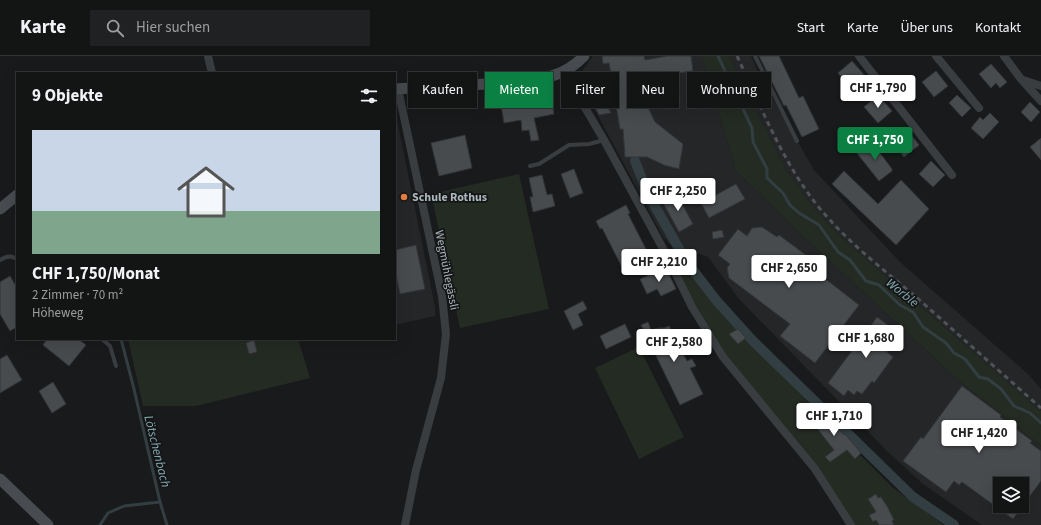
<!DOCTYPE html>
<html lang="de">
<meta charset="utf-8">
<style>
:root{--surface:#131414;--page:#202122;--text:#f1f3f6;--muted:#9d9ea0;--line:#323334;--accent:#0b8043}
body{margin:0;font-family:"Source Sans 3",sans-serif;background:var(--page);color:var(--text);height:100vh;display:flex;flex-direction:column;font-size:15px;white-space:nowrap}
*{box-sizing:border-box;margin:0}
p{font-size:13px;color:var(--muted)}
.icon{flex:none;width:22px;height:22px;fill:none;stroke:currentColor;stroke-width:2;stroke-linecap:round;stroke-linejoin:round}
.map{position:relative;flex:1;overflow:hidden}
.details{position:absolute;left:16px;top:16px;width:380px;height:268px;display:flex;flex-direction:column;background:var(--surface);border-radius:0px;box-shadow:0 4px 16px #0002,0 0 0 1px var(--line)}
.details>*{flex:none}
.banner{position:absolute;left:408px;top:16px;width:380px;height:36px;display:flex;gap:8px}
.controls{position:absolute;left:993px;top:421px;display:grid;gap:8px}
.controls a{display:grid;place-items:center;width:36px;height:36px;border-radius:0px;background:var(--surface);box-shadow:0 4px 16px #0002,0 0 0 1px var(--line);font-size:20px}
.price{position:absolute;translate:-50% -34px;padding:0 9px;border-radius:4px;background:#fff;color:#222;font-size:13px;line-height:26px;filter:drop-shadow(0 1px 2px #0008)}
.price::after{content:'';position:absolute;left:50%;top:24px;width:12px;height:9px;margin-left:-6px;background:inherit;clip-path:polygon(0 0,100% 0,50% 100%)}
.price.selected{background:var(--accent);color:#fff}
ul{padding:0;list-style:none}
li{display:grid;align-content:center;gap:8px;height:212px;padding:0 16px}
li span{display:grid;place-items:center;height:124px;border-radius:0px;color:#555}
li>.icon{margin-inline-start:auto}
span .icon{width:72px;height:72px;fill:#fffc;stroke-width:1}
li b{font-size:17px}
h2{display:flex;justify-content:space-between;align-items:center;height:48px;padding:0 16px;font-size:17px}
.pill{padding:0 14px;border-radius:0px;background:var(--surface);box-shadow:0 4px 16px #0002,0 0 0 1px var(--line);font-size:14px;line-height:36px}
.pill.selected{background:var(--accent);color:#fff}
header{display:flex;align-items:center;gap:24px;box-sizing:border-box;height:56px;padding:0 20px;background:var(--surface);border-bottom:1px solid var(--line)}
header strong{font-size:19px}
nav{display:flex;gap:22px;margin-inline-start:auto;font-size:14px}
.search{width:280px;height:36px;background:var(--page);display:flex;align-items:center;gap:10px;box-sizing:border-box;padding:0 14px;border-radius:0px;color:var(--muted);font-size:15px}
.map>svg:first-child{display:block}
.built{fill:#252628;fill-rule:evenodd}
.green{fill:#242b23}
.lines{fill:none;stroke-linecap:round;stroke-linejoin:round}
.stream{stroke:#323e41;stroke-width:3}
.canal{stroke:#323e41;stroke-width:10}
.building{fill:#484b4e;stroke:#333437;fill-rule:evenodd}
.service{stroke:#3a3d40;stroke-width:4}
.minor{stroke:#3a3d40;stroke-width:8}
.secondary{stroke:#484c50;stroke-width:11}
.rail{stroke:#4f5357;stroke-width:3;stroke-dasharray:5 4;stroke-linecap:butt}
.poi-dot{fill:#e87f44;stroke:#141516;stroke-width:1.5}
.labels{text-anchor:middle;stroke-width:3.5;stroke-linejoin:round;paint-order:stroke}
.poi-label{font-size:12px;font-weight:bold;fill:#acb5ba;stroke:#141516;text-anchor:start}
.street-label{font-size:12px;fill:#acb5ba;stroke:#141516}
.water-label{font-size:13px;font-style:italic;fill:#86abb2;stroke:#141516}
</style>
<header>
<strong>Karte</strong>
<div class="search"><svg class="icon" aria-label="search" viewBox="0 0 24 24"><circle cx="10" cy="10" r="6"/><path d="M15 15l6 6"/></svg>Hier suchen</div>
<nav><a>Start</a><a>Karte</a><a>Über uns</a><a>Kontakt</a></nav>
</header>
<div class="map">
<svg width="1041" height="469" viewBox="0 0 1041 469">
<rect width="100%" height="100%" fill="#191a1b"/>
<!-- built -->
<g class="built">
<path d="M593,0H702L736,115L804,181L956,322L1041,390V469H982L923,428L887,395L739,243L708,201L669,187L663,181L580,26L583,14ZM1000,428H1022V450H1000Z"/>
<polygon points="729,0 751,0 762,24 814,114 900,206 1029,319 1041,333 1041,355 840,180 815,153 786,114"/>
<polygon points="395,54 435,251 435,260 395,269"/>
</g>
<!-- green -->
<g class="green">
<polygon points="702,0 729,0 786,114 815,153 840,180 1041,355 1041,390 956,322 804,181 736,115"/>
<polygon points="519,118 549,253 460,272 431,138"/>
<polygon points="683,207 714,247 750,288 892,431 944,469 851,469 845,457 723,301 673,212"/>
<polygon points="128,283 298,283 310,322 196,350 143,350"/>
<polygon points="639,291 684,381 639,403 595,312"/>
</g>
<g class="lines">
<!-- stream -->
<g class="stream">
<polyline points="718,0 752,72 753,86 767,113 767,122 783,137 790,149 799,157 819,169 838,196 850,204 866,225 879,229 900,249 913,256 923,271 946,287 954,297 965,303 979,321 988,323 1001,333 1014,350 1030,357 1041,367"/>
<polyline points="160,446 167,469"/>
<polyline points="100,469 108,457 124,450 160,446 134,333 121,283"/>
</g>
<!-- canal -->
<polyline class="canal" points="635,105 648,138 686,205 716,244 753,285 913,441 954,469"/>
</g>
<!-- building -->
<g class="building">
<polygon points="602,0 644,0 645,4 667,0 691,0 693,15 640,22 646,47 655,66 683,88 679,113 664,109 647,101 625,101 623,73 620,73 609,7 603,8"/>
<polygon points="759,0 779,0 799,42 803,40 819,73 802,81 786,49 784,50"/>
<polygon points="852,5 866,21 851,33 838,17"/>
<polygon points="991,8 1007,26 1000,32 996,27 991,32 979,18"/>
<polygon points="936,15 948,30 934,41 922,26"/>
<polygon points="590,18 611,57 599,59 584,31 582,23"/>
<polygon points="878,39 892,55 878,67 864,51"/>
<polygon points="957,39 971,52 962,61 949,47"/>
<polygon points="551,41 554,58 534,62 539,84 531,85 529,74 522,75 521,64 504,67 501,49"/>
<polygon points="1030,46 1040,56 1031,66 1021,56"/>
<polygon points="990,57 999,66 983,83 971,72 980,61 983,64"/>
<polygon points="905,71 919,89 904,101 890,83"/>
<polygon points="465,79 472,112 439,120 431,87"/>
<polygon points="1041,82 1041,104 1030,91"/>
<polygon points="871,85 892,113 892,115 879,125 856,96"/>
<polygon points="931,105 945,119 933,131 919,118"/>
<polygon points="574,113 583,137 570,142 561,118"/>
<polygon points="844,115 878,148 901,124 929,153 896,189 832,128"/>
<polygon points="542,119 547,139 552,138 555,150 533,156 530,141 533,141 529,122"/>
<polygon points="736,128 745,143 709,162 701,147"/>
<polygon points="676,137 693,168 679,176 662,145"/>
<polygon points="626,149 630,157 628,158 649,199 648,199 649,202 624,215 602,172 600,173 596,165"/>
<polygon points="762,171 777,181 779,179 818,208 814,214 859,249 815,307 780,280 790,268 729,222 727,212 730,208 718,199 738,173 747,180 752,172"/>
<polygon points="722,174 724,181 713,183 712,176"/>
<polygon points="416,189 425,233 400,238 395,213 395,194"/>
<polygon points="666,212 676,233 661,240 657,233 647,238 640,223"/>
<polygon points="10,220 17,232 17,271 10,275 0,258 0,226"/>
<polygon points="583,245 587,253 578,258 583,269 573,274 564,255"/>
<polygon points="877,261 900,278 887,296 893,301 874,327 872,325 862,338 857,335 854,339 848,334 844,340 828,327 851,296 848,293 861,276 864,279"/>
<polygon points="648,266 651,274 659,272 664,272 669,270 673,277 668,281 669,282 674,280 687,305 692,303 696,310 690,312 703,338 680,349 641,269"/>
<polygon points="625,268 631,281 606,293 600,280"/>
<polygon points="738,273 746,282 738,288 729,278"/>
<polygon points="47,283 78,283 86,289 69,310 43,289"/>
<polygon points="254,284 257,296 249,298 246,287"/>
<polygon points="7,299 22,324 0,337 0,303"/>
<polygon points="53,326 66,348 52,357 39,335"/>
<path d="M962,330L1001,359L1000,361L1032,385L1030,387L1041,395V425L1013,463L962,426L959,429L954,425L946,436L903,405L921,381L923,383ZM1000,428H1022V450H1000Z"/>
<polygon points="819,354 824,360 826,359 844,379 845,378 861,397 855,403 847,394 830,406 825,401 834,394 809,362"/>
<polygon points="876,438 878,442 881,441 887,450 894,464 892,465 894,469 879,469 876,464 873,466 869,459 876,456 868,443"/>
</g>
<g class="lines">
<!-- service -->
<g class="service">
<polyline points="755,0 797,85"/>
<polyline points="530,110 539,108 569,89 589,88 604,84"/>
<path d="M0,204C6,200 11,199 17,203"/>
<polyline points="102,283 110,290 116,310"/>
</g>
<!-- minor -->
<g class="minor">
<polyline points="208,0 212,17"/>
<polyline points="859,0 952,119"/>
<polyline points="936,0 979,52"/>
<polyline points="1004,0 1021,23 1041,45"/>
<polyline points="564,16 604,84 667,200 692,251 723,301 815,413 851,469"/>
<polyline points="1023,24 1041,30"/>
<polyline points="398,33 442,240 446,278 441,322 416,414 405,469"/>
</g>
<!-- secondary -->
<g class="secondary">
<path d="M395,33L525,26C548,22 567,18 584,0"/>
<polyline points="0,153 17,139"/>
<polyline points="0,423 48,469"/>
</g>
<!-- rail -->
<path class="rail" d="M737,0C759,46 778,95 808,137C837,178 878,209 916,241C958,278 999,315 1041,352"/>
</g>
<!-- markers -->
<circle class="poi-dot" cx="404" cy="141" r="4"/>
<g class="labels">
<!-- poi labels -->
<g class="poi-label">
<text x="412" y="145">Schule Rothus</text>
</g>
<!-- street labels -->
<g class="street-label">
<text transform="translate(447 214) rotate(79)" y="4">Wegmühlegässli</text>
</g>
<!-- water labels -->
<g class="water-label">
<text transform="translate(903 236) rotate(39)" y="5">Worble</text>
<text transform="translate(158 395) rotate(76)" y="5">Lötschenbach</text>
</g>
</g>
</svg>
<div class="controls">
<a><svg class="icon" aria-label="layers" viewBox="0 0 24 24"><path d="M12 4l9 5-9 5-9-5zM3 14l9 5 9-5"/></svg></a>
</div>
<b class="price" style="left:878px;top:53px">CHF 1,790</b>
<b class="price selected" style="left:875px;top:105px">CHF 1,750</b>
<b class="price" style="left:678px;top:156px">CHF 2,250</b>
<b class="price" style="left:659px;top:227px">CHF 2,210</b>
<b class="price" style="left:789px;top:233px">CHF 2,650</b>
<b class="price" style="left:866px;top:303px">CHF 1,680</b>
<b class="price" style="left:674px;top:307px">CHF 2,580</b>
<b class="price" style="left:834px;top:381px">CHF 1,710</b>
<b class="price" style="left:979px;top:398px">CHF 1,420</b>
<div class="banner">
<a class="pill">Kaufen</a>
<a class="pill selected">Mieten</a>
<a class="pill">Filter</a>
<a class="pill">Neu</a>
<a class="pill">Wohnung</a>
</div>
<section class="details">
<h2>9 Objekte<svg class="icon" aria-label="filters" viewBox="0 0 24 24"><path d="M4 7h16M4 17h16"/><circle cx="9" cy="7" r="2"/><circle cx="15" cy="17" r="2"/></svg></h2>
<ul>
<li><span style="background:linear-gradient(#c9d6e8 65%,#7fa58c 0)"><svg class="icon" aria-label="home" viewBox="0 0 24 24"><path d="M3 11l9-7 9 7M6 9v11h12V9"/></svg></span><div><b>CHF 1,750/Monat</b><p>2 Zimmer · 70 m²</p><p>Höheweg</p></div></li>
</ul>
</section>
</div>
